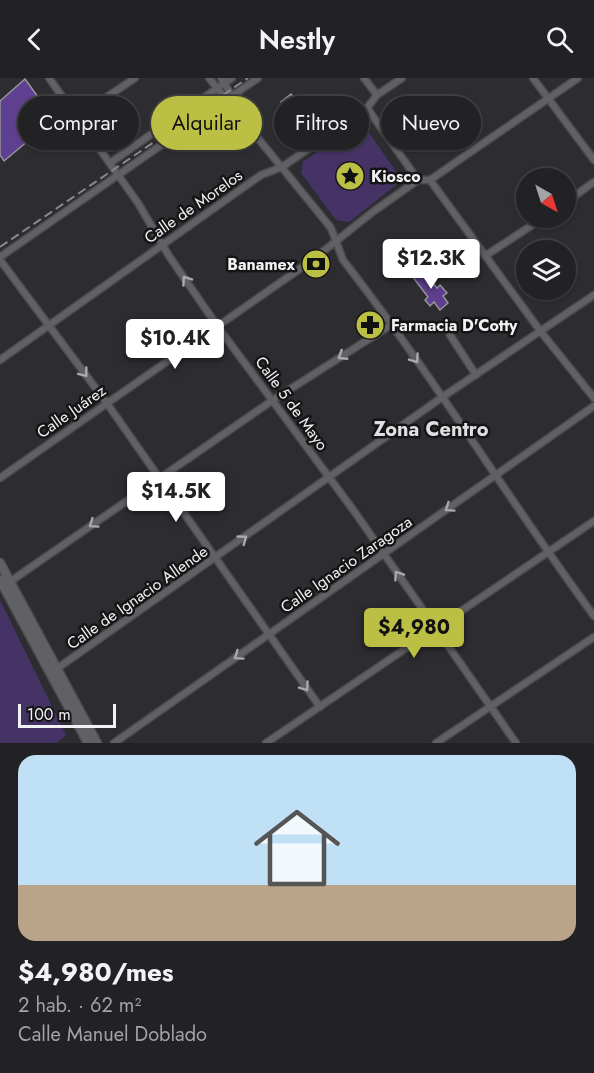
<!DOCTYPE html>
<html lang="es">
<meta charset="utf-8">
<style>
:root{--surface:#222124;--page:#2e2e31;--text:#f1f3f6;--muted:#a2a3a6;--line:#3f3e41;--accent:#bbc045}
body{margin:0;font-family:Jost,sans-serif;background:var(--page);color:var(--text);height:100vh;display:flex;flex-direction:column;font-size:22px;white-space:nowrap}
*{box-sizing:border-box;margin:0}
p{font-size:20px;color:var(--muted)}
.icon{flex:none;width:33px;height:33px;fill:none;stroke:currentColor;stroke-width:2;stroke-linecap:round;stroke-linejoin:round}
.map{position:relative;height:665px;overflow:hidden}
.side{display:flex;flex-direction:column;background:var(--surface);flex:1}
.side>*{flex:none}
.banner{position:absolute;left:18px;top:18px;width:558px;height:54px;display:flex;gap:12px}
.needle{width:39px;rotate:141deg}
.fabs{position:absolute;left:516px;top:90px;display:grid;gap:12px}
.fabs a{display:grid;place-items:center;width:60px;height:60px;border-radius:50%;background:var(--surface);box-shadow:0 2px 4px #0004,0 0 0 2px var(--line);font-size:30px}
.scale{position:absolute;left:18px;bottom:15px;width:98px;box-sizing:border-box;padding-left:6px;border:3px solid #f2f2f4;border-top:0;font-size:16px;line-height:21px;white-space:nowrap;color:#f2f2f4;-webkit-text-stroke:4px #151516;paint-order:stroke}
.price{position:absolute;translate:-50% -51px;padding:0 14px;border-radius:6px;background:#fff;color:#222;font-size:20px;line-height:39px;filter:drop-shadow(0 2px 3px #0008)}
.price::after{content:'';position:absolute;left:50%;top:36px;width:18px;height:14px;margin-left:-9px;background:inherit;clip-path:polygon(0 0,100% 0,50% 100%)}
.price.current{background:var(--accent);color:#111}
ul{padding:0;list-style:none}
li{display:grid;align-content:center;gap:12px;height:318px;padding:0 18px}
li span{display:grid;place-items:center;height:186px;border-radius:18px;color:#555}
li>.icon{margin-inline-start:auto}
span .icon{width:108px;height:108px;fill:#fffc;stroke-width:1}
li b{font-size:26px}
.pill{padding:0 21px;border-radius:27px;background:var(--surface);box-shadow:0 2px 4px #0004,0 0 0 2px var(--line);font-size:21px;line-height:54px}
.pill.current{background:var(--accent);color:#111}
header{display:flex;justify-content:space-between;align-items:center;height:78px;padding:0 18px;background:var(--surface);font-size:27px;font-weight:600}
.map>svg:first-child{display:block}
.green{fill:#453365}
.building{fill:#5e3f90;stroke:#969599;stroke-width:1.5}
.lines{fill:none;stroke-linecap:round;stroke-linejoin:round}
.minor-casing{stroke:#4b4a4d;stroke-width:9}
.secondary-casing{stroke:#4b4a4d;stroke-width:11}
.minor{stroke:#616064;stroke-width:6}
.secondary{stroke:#616064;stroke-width:8}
.rail{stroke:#89888b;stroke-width:2;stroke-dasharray:9 4.5;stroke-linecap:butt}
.oneway{stroke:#aaa9ac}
.labels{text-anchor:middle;stroke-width:5;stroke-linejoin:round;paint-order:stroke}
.poi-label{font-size:16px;font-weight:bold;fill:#f2f2f4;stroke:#151516;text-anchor:start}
.street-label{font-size:16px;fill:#f2f2f4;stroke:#151516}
.quarter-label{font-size:20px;font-weight:bold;fill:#dfdee2;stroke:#151516}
</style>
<header><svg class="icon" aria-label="back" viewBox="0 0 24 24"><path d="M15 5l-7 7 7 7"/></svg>Nestly<svg class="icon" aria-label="search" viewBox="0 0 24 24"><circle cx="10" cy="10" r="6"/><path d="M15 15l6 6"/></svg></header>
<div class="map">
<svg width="594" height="665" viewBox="0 0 594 665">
<rect width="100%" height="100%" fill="#2d2c30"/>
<!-- green -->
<g class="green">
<polygon points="354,48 365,49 397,95 396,107 349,144 336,142 301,95 303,84"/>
<polygon points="0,522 66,657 57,665 0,665"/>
</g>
<!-- building -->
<g class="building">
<polygon points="25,1 54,41 4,83 0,77 0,23"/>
<polygon points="291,16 318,58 307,65 281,24"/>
<polygon points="422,191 437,210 440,207 447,215 443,218 448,225 440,232 434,224 430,228 425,222 428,219 412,198"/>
</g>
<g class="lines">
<!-- minor casing -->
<g class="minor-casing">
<g id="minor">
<polyline points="49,0 138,125 169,178 218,249 354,433 516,665"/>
<path d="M209,0L331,150L343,182C432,296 508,421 594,538"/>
<polyline points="221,0 232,18"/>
<polyline points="364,0 377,17"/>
<polyline points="533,0 594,82"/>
<polyline points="367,30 418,102"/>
<polyline points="76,40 135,0"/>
<polyline points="110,85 232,0"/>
<polyline points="418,102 430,102 578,0"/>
<polyline points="430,102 541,254 594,320"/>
<polyline points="566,124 594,104"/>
<polyline points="485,178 543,140"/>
<polyline points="0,179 258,0"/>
<polyline points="0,182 106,324 320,629"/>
<polyline points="450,257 476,297"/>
<polyline points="0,282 261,97 282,89 367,30 377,17 402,0"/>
<polyline points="0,400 311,183 374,133 418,102"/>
<polyline points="8,505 273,322 391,247"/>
<polyline points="55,592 441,320 594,217"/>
<polyline points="114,665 594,328"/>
<polyline points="266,665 594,443"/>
<polyline points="436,665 594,559"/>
</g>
</g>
<!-- secondary casing -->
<g class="secondary-casing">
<g id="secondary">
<polyline points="0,485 97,665"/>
<polyline points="0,502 88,665"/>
</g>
</g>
<!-- minor -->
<use href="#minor" class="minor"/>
<!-- secondary -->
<use href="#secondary" class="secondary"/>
<!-- rail -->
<polyline class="rail" points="0,169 248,0"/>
</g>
<!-- one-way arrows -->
<defs><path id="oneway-chevron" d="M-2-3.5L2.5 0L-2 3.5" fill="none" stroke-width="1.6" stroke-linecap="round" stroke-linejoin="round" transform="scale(1.5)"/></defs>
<g class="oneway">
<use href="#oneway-chevron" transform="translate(186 202) rotate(-125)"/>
<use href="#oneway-chevron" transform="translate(342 278) rotate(147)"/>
<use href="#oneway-chevron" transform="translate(415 281) rotate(55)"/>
<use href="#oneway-chevron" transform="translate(84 295) rotate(52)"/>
<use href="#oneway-chevron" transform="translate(449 430) rotate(145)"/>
<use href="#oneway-chevron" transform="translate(93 446) rotate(145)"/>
<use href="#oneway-chevron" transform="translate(243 461) rotate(-36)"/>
<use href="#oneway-chevron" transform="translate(398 497) rotate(-124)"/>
<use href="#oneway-chevron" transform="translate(238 578) rotate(145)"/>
<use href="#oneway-chevron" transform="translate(305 609) rotate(55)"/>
</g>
<!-- icons -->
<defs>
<g id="sight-disc" transform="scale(1.5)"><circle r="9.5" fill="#bbc045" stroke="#151516"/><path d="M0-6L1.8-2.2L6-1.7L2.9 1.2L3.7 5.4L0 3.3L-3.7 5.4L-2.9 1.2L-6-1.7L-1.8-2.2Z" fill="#111"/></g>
<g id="bank-disc" transform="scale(1.5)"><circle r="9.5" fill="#bbc045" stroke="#151516"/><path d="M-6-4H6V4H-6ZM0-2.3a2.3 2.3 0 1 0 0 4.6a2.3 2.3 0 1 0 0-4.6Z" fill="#111"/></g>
<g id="pharmacy-disc" transform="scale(1.5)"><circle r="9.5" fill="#bbc045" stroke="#151516"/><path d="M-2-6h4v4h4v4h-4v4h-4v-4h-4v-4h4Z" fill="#111"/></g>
</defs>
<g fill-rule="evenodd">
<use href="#sight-disc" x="350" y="98"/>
<use href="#bank-disc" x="316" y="186"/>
<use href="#pharmacy-disc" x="370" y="247"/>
</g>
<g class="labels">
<!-- poi labels -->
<g class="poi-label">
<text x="371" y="104">Kiosco</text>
<text x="295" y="192" text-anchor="end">Banamex</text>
<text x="391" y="253">Farmacia D'Cotty</text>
</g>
<!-- street labels -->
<g class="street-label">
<text transform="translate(193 128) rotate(-35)" y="6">Calle de Morelos</text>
<text transform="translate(292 325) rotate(54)" y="6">Calle 5 de Mayo</text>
<text transform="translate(71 333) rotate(-35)" y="6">Calle Juárez</text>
<text transform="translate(346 486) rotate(-35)" y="6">Calle Ignacio Zaragoza</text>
<text transform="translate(137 519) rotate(-35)" y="6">Calle de Ignacio Allende</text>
</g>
<!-- quarter labels -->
<g class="quarter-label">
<text x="431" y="358">Zona Centro</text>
</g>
</g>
</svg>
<div class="fabs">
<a><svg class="needle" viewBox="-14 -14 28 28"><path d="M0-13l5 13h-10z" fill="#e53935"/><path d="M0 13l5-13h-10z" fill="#a2a3a6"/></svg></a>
<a><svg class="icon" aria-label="layers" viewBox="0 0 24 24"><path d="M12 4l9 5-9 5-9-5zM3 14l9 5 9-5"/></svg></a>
</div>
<div class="scale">100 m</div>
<b class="price" style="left:431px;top:212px">$12.3K</b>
<b class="price" style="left:175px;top:292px">$10.4K</b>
<b class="price" style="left:176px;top:445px">$14.5K</b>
<b class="price current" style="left:414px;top:581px">$4,980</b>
<div class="banner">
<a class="pill">Comprar</a>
<a class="pill current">Alquilar</a>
<a class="pill">Filtros</a>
<a class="pill">Nuevo</a>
</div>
</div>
<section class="side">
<ul>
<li><span style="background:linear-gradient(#bfe0f5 70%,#b9a48a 0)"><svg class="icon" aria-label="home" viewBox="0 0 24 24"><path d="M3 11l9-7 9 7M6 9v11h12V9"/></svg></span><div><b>$4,980/mes</b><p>2 hab. · 62 m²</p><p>Calle Manuel Doblado</p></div></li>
</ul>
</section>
